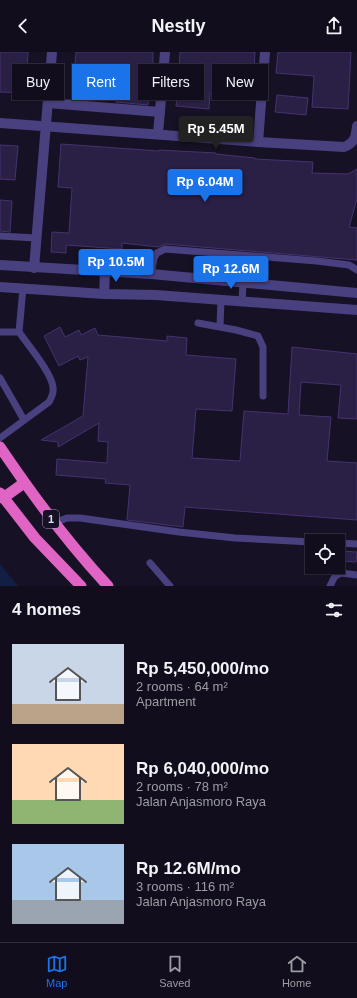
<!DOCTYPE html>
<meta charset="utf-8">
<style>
:root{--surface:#110d1c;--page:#1e1b29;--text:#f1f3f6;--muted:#9c9ca3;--line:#302d3b;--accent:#1a73e8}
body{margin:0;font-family:Arial,sans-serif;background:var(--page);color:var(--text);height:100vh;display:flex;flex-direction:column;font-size:15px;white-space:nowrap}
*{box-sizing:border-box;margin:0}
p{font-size:13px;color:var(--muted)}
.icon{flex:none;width:22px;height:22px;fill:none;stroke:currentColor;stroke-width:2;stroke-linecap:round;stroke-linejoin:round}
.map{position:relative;height:534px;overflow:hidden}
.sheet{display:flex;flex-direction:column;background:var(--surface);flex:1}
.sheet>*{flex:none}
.top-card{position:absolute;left:12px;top:12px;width:333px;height:36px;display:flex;gap:8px}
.tools{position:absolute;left:305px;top:482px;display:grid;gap:8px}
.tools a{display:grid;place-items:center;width:40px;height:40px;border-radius:0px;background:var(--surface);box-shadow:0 1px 3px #0004,0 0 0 1px var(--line);font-size:20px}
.price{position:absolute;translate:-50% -34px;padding:0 9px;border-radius:4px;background:var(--accent);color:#fff;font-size:13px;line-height:26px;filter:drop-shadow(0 1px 2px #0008)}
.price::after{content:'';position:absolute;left:50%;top:24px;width:12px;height:9px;margin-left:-6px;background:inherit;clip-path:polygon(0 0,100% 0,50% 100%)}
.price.on{background:#222;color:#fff}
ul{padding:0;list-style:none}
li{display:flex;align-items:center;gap:12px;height:100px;padding:0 12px}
li span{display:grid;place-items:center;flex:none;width:112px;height:80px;border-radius:0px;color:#555}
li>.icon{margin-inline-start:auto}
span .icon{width:48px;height:48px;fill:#fffc;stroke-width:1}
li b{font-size:17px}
h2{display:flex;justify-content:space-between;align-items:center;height:48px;padding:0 12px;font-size:17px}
.chip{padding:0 14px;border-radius:0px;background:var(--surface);box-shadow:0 1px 3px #0004,0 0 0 1px var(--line);font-size:14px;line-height:36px}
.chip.on{background:var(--accent);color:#fff}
header{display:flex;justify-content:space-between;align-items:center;height:52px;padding:0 12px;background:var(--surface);font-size:18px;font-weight:700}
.tab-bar{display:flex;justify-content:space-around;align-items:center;height:56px;border-top:1px solid var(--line);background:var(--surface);font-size:11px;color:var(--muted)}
.tab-bar a{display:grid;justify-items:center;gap:2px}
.tab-bar .on{color:var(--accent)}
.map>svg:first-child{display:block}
.water{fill:#111f45}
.building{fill:#2a1f45;stroke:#45336f}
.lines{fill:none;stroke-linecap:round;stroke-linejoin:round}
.service{stroke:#494080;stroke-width:7}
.minor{stroke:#494080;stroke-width:10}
.tertiary{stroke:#494080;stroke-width:10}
.trunk{stroke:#e064c4;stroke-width:11}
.labels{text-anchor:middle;stroke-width:3;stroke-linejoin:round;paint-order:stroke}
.shield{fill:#171125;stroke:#a49dbc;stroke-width:1}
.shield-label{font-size:11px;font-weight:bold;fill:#e0d9fc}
</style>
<header><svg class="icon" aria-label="back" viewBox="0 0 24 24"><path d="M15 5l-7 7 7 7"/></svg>Nestly<svg class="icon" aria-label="share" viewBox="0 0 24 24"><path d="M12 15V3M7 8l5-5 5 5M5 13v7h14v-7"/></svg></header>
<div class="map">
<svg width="357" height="534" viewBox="0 0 357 534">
<rect width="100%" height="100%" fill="#171125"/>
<!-- water -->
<polygon class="water" points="0,512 18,534 0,534"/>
<!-- building -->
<g class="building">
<polygon points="0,0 28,0 27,20 29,20 29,41 0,40"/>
<polygon points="76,0 153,0 153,12 156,12 154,29 150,28 148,53 116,50 117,38 73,35"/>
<polygon points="180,0 255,0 254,18 250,18 248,44 210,41 209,57 176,54 178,36 176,36 177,19 179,19"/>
<polygon points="278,0 351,0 348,57 312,55 314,24 276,21"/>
<polygon points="277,43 308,46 306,63 275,60"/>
<polygon points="61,92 159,99 159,98 216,101 216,102 255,106 255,107 313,110 312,121 348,122 357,117 357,147 349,175 357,176 357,208 165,192 158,195 122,191 122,197 66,193 66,201 51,200 52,180 69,181 72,136 58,135"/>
<polygon points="0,93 18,94 15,128 0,127"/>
<polygon points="0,148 12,149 10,180 0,179"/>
<polygon points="60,275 65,285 79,278 81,283 95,276 98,283 167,289 167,284 187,286 186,303 236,307 232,359 196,357 192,406 240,409 244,359 288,362 292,295 357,302 357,367 338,366 341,333 301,330 299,363 331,365 327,409 357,411 357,468 185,455 183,475 127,468 130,433 105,431 106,427 56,423 57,407 107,411 108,390 98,389 99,371 58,395 58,390 41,388 83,364 88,305 80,308 78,304 59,314 44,284"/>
<polygon points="340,499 357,500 356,510 339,509"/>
</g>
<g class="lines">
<!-- service -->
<g class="service">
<polyline points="0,184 36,186"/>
<polyline points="241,204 243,231 242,250"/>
<polyline points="151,222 154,206 157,201 165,197 317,209 349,213 357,218"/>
<polyline points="198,271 236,278 258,284 263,295 263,344"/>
<polyline points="220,274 221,248"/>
<path d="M0,280H19C28,293 51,320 53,335C54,341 52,345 49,350L0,386"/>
<polyline points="19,280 23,236"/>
<polyline points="0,326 24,368"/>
<polyline points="54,471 67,466 80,466 179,480 235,486 312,490"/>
<polyline points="338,491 357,492"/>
<polyline points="150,511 170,534"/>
<polyline points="330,534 335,524 341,521 357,523"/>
</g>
<!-- minor -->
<g class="minor">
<polyline points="48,51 160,60"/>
<path d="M0,71L258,90L344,95C355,90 356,85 357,74"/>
<polyline points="158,82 165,0"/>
<polyline points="258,90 265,0"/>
<polyline points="34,216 52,0"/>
</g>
<!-- tertiary -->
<g class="tertiary">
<polyline points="0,213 151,222 357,241"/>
<polyline points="0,235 104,242 156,243 357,258"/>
<polyline points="104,242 105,220"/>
</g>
<!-- trunk -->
<g class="trunk">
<path d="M0,395C33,444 68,491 108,534"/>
<polyline points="0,441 35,486 81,534"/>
<polyline points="3,446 24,431"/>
</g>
</g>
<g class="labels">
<!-- shield labels -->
<rect class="shield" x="43" y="458" width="16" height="18" rx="3"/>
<g class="shield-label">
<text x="51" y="471">1</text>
</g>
</g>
</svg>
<div class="tools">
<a><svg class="icon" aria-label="locate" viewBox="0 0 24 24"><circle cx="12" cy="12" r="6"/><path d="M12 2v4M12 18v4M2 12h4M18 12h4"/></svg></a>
</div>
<b class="price on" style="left:216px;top:98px">Rp 5.45M</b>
<b class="price" style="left:205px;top:151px">Rp 6.04M</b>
<b class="price" style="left:116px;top:231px">Rp 10.5M</b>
<b class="price" style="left:231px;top:238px">Rp 12.6M</b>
<div class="top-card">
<a class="chip">Buy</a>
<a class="chip on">Rent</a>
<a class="chip">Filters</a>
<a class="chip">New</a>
</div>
</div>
<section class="sheet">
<h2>4 homes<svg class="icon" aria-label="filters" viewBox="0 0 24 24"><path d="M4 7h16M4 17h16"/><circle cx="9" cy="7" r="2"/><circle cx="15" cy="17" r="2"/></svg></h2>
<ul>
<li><span style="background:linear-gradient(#c9d6e8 75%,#b9a48a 0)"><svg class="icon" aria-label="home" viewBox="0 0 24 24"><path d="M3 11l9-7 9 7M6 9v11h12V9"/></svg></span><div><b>Rp 5,450,000/mo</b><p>2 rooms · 64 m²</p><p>Apartment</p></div></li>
<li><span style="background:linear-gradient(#ffd9b3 70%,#8fb573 0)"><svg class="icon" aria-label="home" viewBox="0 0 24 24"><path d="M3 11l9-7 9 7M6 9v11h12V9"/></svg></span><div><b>Rp 6,040,000/mo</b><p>2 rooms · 78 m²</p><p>Jalan Anjasmoro Raya</p></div></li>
<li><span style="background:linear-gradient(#a9c7e8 70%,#9aa5b1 0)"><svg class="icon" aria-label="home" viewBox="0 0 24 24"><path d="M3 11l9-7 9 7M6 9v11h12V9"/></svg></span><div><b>Rp 12.6M/mo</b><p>3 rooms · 116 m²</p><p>Jalan Anjasmoro Raya</p></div></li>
</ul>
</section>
<nav class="tab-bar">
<a class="on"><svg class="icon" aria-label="map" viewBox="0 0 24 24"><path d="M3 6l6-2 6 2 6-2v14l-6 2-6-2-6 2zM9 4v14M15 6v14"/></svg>Map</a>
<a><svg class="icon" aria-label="saved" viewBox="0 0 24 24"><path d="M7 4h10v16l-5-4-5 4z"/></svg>Saved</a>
<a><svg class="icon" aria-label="home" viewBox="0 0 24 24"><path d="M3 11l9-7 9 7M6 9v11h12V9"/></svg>Home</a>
</nav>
